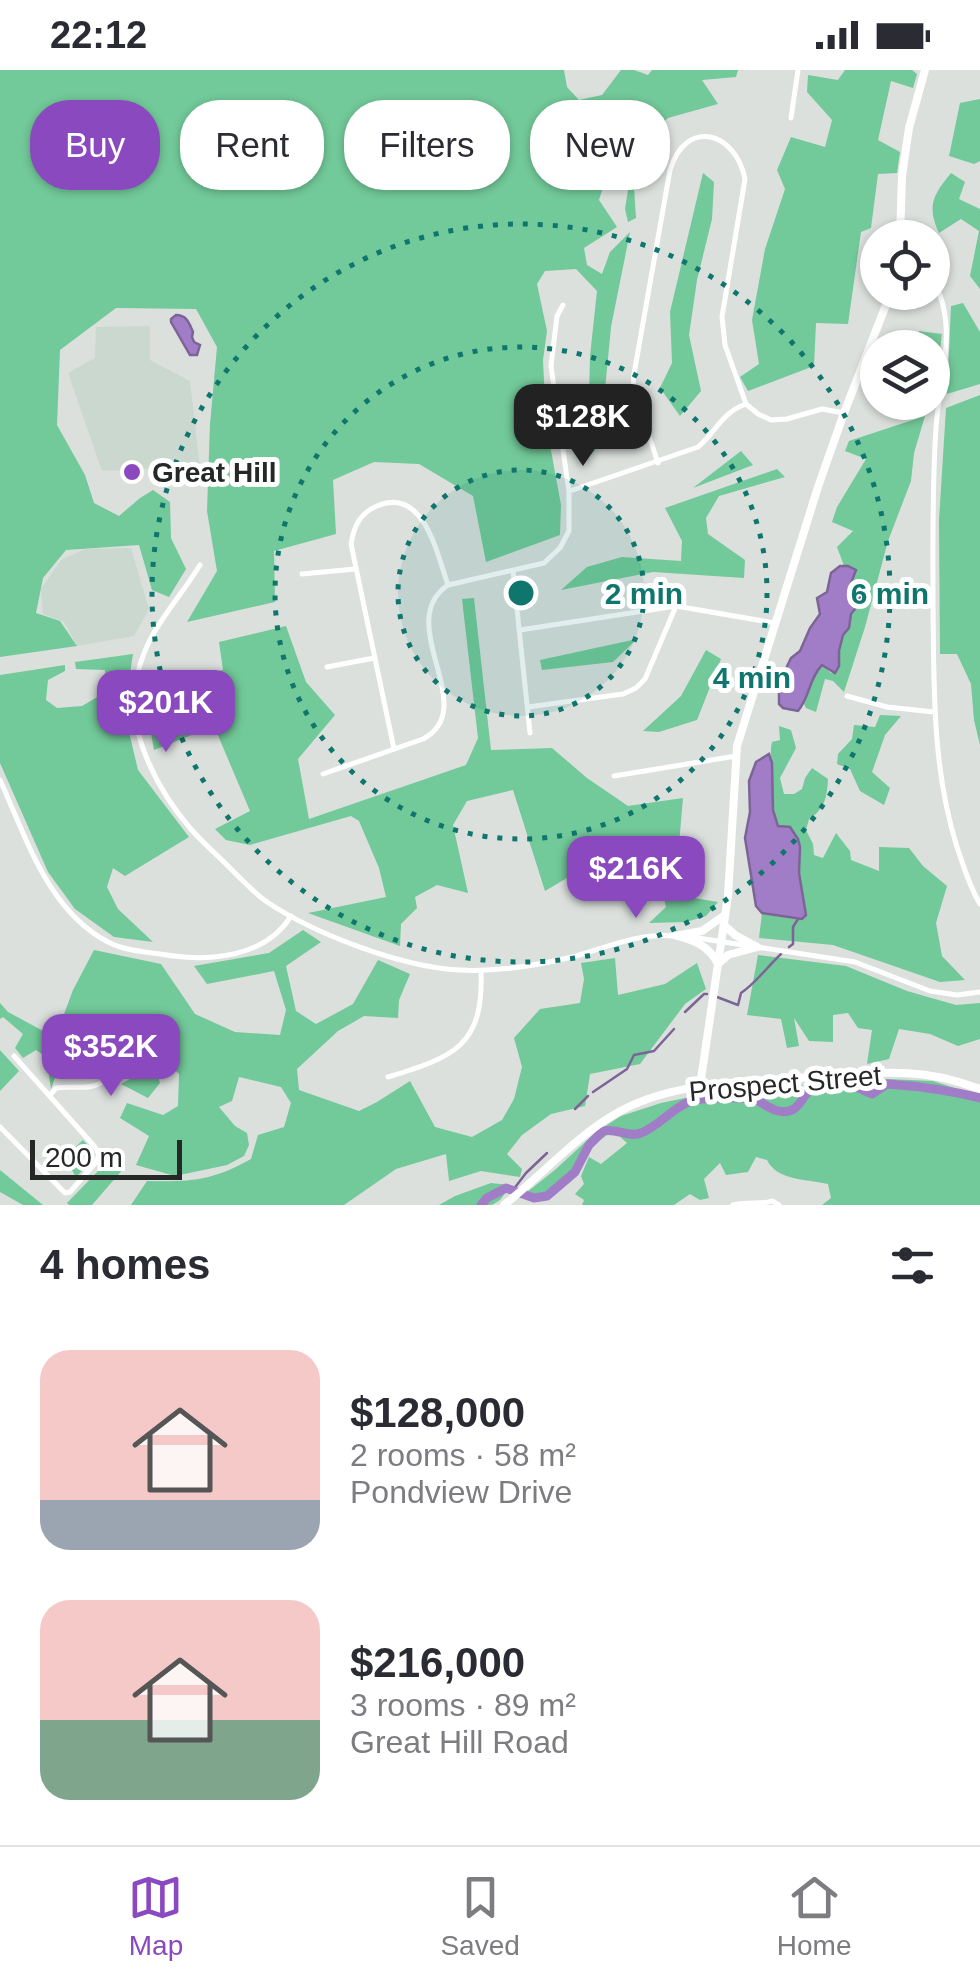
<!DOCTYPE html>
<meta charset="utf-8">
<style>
:root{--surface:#fff;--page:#f7f7f7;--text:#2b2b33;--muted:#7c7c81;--line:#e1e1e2;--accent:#8a49be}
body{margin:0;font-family:Helvetica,sans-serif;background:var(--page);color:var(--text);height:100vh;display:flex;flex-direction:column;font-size:38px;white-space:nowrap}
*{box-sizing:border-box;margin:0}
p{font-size:32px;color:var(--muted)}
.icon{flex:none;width:55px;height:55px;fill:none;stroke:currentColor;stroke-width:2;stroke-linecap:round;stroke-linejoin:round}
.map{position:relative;height:1135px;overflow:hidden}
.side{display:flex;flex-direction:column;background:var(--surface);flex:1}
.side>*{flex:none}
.top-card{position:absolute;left:30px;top:30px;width:920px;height:90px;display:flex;gap:20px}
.fabs{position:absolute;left:860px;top:150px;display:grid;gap:20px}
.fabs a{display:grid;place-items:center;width:90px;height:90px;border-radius:50%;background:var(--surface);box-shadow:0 2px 8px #0004;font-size:50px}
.scale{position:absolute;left:30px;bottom:25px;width:152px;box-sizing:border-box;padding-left:10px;border:5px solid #262827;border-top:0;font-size:28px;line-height:35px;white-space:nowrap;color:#262827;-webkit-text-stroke:8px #fff;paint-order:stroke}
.price{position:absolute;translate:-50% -85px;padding:0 22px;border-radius:20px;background:var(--accent);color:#fff;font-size:32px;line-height:65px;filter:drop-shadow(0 2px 5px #0008)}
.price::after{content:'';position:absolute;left:50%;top:60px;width:30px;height:22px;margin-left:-15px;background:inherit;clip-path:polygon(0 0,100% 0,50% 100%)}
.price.active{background:#222;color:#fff}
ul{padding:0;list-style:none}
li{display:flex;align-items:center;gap:30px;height:250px;padding:0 40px}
li span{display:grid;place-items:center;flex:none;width:280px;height:200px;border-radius:30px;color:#555}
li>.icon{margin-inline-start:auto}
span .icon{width:120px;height:120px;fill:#fffc;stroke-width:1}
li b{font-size:42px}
h2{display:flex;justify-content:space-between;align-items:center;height:120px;padding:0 40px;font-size:42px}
.pill{padding:0 35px;border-radius:40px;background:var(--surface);box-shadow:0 2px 8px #0004;font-size:35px;line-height:90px}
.pill.active{background:var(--accent);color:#fff}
.status{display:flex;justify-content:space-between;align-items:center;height:70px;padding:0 50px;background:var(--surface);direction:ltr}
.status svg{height:28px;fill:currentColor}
.menu{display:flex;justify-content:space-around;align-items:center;height:140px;border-top:2px solid var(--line);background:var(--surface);font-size:28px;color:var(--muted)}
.menu a{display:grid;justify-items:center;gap:5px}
.menu .active{color:var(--accent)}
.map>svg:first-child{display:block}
.built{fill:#cbd8d0}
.green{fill:#72c999}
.water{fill:#a27dc7;stroke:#7d6497;stroke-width:2.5}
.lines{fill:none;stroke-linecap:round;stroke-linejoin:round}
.stream{stroke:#7d6497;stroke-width:2.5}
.river{stroke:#a27dc7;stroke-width:9}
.street{stroke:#fff;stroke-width:5}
.secondary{stroke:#fff;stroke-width:8}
.ring{fill:none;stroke:#0f766e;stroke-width:5;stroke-dasharray:5 10}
.poi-dot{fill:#8a49be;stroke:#fff;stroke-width:4}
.labels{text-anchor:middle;stroke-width:10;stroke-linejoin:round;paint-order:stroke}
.poi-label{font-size:28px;font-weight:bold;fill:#262827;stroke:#fff;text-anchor:start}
.street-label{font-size:28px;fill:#262827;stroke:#fff}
.centre{fill:#0f766e;stroke:#fff;stroke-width:5}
.ring-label{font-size:30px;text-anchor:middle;font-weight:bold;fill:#0f766e;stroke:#fff;stroke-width:10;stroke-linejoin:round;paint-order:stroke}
</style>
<div class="status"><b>22:12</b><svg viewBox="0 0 49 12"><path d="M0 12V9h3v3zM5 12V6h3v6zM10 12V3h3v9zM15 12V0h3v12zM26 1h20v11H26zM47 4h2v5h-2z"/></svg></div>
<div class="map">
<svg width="980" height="1135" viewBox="0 0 980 1135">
<rect width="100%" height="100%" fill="#dbe0dd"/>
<!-- built -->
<g class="built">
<polygon points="150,256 150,290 190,311 200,397 102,401 68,303 95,288 96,257"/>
<polygon points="131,478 149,539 134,566 77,576 64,552 43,544 41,519 61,490 85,479"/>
</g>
<!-- green -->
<g class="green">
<polygon points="0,0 564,0 567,17 579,30 602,25 621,0 634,0 648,5 652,0 738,0 736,7 702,10 718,34 668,48 639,75 633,103 636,148 628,152 625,139 629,114 606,108 599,130 617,157 584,178 587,195 602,204 610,182 630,162 611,257 604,330 615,369 604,367 591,385 589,369 597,358 589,330 590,286 597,221 576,199 545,201 537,214 547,261 543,290 546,353 561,435 560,465 486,492 473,426 419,394 374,392 333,410 336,464 274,481 275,532 187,552 217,501 207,441 210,354 217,277 196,239 116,238 60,280 57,355 85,405 94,433 119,446 140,428 153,420 170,432 171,468 186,499 169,527 152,520 139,475 66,480 43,508 36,543 60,551 77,576 0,587"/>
<polygon points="845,0 912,0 917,4 913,18 891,11 878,70 900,82 897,103 878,104 871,158 861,162 848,254 816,253 814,296 748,321 740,307 759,294 752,250 765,179 785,119 777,100 791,67 825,77 832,50 807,22 808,5 838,10"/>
<polygon points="980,29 980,91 974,94 949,86 960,33"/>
<polygon points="703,103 714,112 712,149 697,210 689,265 701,321 680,346 660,318 672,293 670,242"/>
<path d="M951,103L965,112L959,129L980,139V219L970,206L979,161L961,149L939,163C926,135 934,124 951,103Z"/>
<polygon points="963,233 980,262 980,314 947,324 951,236"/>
<polygon points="919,261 942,264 939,288 933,289 932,278 912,277"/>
<polygon points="980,325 980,675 974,650 971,614 957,584 940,584 939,450 946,338"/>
<path d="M925,346L914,383L911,411L888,471L865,557L844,622L833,611L825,609L816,642L806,638L804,634L815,602L822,595L831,603L839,596C839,579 843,562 851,547C855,538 858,535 860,524L851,513L855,503L849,496H844L837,477L853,461L832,452L837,437L866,389L845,381L849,371Z"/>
<polygon points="741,381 753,395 693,418"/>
<polygon points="777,399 785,407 719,426 706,448 708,464 745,490 744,508 653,502 561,520 587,497 622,487 681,491 682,471 665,438"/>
<polygon points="474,528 491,680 552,678 587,708 628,736 683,728 676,809 688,827 718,832 706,846 686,852 649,853 666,837 654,786 587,796 545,821 513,720 467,731 453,755 468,823 437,815 415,827 417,838 401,854 400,876 308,843 386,827 379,798 359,751 351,746 250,775 226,770 215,759 250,741 214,656 154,680 143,618 223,600 219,572 286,556 306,612 335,645 298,689 309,749 466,695 478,668 462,529"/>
<polygon points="637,569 613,592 542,600 540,590"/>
<polygon points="706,580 721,589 697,650 659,662 643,661 681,626"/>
<polygon points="133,584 124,641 138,700 189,767 125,806 113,798 107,817 118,839 153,872 114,867 75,839 48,802 0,693 0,605 65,595 65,601 48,610 46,630 57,638 82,636 106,622 105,600 76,599 75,592"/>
<polygon points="880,645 901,646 885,665 872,702 890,718 884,735 860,721 850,699 837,694 838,684 852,669 854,655 875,657"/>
<path d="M779,656L791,660L796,678L780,708L784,724H794L802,719L805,708L812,698L828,709C827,727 825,739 809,749L806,760L813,774L814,785L823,788L836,763L850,781L851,790L879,801V777L909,778L923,796L947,816L936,853L942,886L965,910L940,912L833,875L759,868L762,843L798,849L800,777L787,756H778C772,738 773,724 773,705C773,693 769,684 772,672L780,670Z"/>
<path d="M303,860L321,872L286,896L296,941L316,954L353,934L378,890L410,904L399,930L398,948L364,946L338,961L297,999L299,1020L359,1041L377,1032L410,1011L435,1057L472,1067L502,1050L514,1029L522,997L514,968L540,939L580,933L584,909L581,893L615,888L618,925L665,914L697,893L706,919L685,934L640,994L590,1004L585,1036L551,1044L522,1065L507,1084L522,1099L520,1107L481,1101L449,1111L446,1084L396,1099L344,1135H131L147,1111C190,1112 212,1111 251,1089L258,1065L284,1057L291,1033L281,1017L239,1007L232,1031L219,1037L235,1056L247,1063L249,1075L244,1086L227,1095L175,1106L136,1095L149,1066L120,1048L127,1033L163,1045L178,1036L179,1004L168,993L156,1000L160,1013L148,1028L121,1014L130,1009L147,1006L152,994L119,979L106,959L84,979L67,973L51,1019L46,987L36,980L23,988L15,978L23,964L3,947L0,949V933L8,942L47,963L61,952L73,920L94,880L161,894L195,944L235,962L280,965L286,940L274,901L207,914L194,896L269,883Z"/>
<polygon points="758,885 846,896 907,921 956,935 980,933 980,969 958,976 930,964 899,959 889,989 867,994 872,960 858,958 848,943 833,945 833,972 809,971 794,948 799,976 787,978 781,949 747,945"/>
<polygon points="0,980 19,1001 0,1021"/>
<path d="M867,1008L933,1011L980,1026V1135H822L831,1128L828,1114C807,1109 777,1111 767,1090L756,1087L748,1102L726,1105L720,1093L704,1109L709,1128L700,1130L690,1124L674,1135H582L584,1130L575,1124L584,1114L581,1106L589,1087L601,1094L627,1073L618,1065H607L591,1077L567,1113L541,1131L521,1127L556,1099L596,1062L621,1046L661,1033L685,1028Z"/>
<polygon points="83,1070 93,1081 87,1096 76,1107 64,1087"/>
<polygon points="104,1088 124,1098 92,1135 69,1135 67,1133 99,1100"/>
<polygon points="0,1100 43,1135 23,1135 0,1122"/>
<polygon points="491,1113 511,1115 500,1130 492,1135 439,1135 455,1126"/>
</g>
<!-- water -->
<g class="water">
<path d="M176,245C187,245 189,253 193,262L192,267L194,272L200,275L197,285H190L171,252V249Z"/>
<path d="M840,496H848L856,500L851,513L862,530L851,544L849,558L843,565L839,581V596L835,603L822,595C809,608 810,627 798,641L783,638L779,634V613L791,588L800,581L810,558L820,544L817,528L827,522L831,503Z"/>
<polygon points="769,684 772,693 773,740 778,756 790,757 798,769 800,777 799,803 806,845 802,849 762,843 756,836 745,768 750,742 749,711 756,692"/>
</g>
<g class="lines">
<!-- stream -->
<g class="stream">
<polyline points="789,877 793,874 793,857 798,849"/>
<path d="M717,927L738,935L741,923C756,913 767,897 781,884"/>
<polyline points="685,942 704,924 707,924"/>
<polyline points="593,1022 627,999 634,985 654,981 674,959"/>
<polyline points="575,1039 588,1026"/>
<polyline points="513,1120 526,1103 547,1083"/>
</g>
<!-- river -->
<path class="river" d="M481,1135L487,1128L506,1118L534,1128L547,1126L575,1102L589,1075L603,1061C617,1058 628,1068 641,1063C663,1054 677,1031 701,1029C715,1028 744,1026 756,1030C767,1035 778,1046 792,1040C799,1037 802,1029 807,1023C817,1012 838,1012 851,1015C859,1017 865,1022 872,1024L887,1014C917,1016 952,1021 980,1028"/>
<!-- street -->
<g class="street">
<polyline points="791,48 798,0"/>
<path d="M932,208C960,256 939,308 936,358C932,416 933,476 933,534C934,616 932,698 957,777C964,797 969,816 980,834"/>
<path d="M658,393L633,318L634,304L670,100C686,47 736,62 745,109L722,247L725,275L746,334L758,344L771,350L787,349L822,339L844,343"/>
<path d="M570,421L698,377C717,361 721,343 746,334"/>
<path d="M200,495C173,539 140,566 135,621C130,669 160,723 190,758C202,772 216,784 228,796C240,808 253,822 267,832C315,864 401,897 459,900C496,902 535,896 572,887C605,878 639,862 675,866"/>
<polyline points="513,501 530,663"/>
<polyline points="302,504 355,499"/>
<polyline points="520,560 676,536 775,553"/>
<polyline points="327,597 374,588"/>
<polyline points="847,626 887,637 934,642"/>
<polyline points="528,637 623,624 636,618 645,609 676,536"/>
<path d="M394,679L351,474C354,456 360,443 377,436C424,416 437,484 448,515"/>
<path d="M323,704L423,669C482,638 392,553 448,515L544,493L560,478L569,461V422L551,296L557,246L563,235"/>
<polyline points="614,706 736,686"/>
<path d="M0,710C26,767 48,841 108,872C123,880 144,882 160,884C178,887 196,889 214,887C245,884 274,874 291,846"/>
<polyline points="691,867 855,892 930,921 957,925 980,922"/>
<path d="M388,1007C453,987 484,977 481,901"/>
<path d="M50,1025L56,1018C75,1015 91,1022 107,1009L100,1002"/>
<polyline points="0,1057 65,1123 70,1122 96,1092 99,1085 95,1077 14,986"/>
<path d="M733,1135C747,1131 762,1135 772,1131L779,1135"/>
</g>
<!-- secondary -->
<g class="secondary">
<polyline points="900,168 902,106 909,58 925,0"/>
<polyline points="724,855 735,865 757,877"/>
<path d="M674,865C693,870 709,875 718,894L728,885L757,877"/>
<polyline points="680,865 702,861 725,845"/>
<polyline points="700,1016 728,826 737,676 818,417 844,343 891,222"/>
<path d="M504,1135C541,1106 576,1066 617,1043C671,1012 738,1013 797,1008C833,1006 869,1001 905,1003C931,1004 956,1010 980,1019"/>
</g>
</g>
<!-- distance rings -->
<circle cx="521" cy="523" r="123" fill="#0f766e" fill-opacity=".12"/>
<g class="ring">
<circle cx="521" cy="523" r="123"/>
<circle cx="521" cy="523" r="246"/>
<circle cx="521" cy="523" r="369"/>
</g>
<!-- markers -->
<circle class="poi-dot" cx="132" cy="402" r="10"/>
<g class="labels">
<!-- poi labels -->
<g class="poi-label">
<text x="152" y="412">Great Hill</text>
</g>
<!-- street labels -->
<g class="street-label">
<text transform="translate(785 1013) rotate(-5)" y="10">Prospect Street</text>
</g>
</g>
<circle cx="521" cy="523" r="15" class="centre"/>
<g class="ring-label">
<text x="644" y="534">2 min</text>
<text x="890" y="534">6 min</text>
<text x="752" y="618">4 min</text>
</g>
</svg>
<div class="fabs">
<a><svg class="icon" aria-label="locate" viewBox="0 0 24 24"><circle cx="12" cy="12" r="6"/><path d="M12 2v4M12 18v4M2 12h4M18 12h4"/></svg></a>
<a><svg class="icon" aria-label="layers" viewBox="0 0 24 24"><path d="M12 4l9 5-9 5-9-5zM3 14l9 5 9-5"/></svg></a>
</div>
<div class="scale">200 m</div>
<b class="price active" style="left:583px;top:399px">$128K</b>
<b class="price" style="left:166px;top:685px">$201K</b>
<b class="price" style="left:636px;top:851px">$216K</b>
<b class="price" style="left:111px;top:1029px">$352K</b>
<div class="top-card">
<a class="pill active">Buy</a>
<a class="pill">Rent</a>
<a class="pill">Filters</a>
<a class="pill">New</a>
</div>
</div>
<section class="side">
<h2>4 homes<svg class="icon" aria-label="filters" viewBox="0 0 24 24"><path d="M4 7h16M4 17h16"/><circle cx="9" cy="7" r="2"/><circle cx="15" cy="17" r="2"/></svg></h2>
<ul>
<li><span style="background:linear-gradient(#f6c9c9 75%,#9aa5b1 0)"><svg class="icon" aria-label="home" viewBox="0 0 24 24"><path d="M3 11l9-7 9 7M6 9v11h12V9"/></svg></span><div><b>$128,000</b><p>2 rooms · 58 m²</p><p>Pondview Drive</p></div></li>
<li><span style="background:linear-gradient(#f6c9c9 60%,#7fa58c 0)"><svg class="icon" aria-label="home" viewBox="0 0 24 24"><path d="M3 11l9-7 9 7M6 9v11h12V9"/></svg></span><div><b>$216,000</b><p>3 rooms · 89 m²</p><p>Great Hill Road</p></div></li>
</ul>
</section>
<nav class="menu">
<a class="active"><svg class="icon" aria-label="map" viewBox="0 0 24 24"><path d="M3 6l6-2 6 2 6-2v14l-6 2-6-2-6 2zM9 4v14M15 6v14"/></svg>Map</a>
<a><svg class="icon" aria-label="saved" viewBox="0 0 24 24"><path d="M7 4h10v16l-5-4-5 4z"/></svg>Saved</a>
<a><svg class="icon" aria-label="home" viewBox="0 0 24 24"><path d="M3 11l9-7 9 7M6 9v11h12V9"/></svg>Home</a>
</nav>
